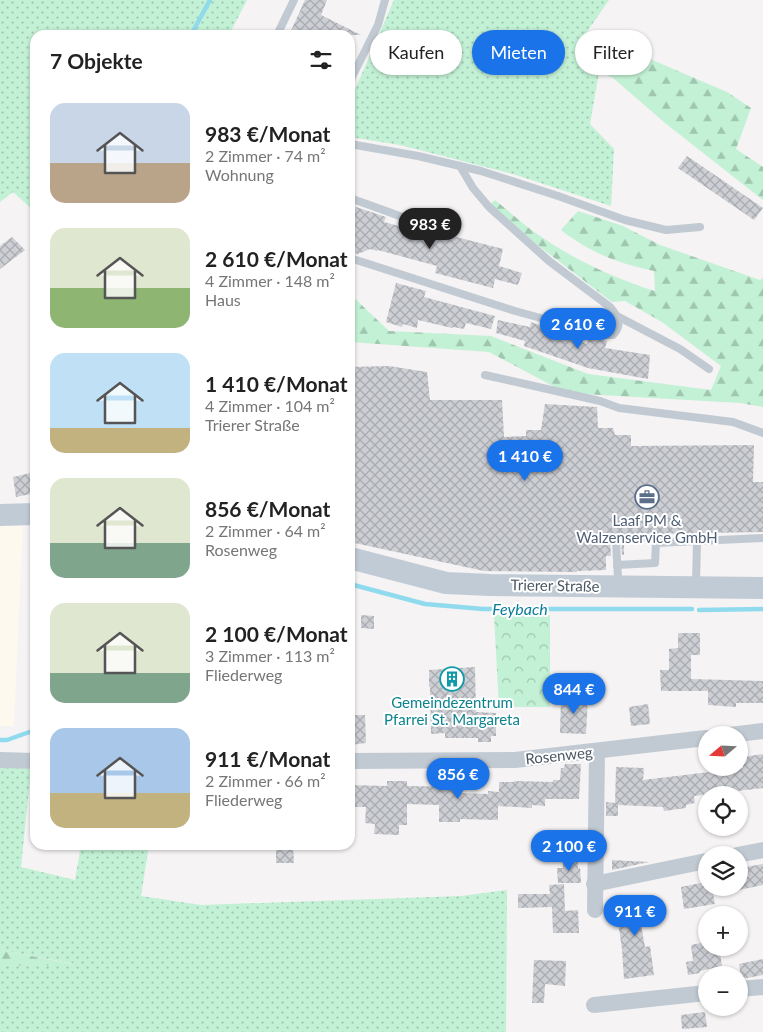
<!DOCTYPE html>
<html lang="de">
<meta charset="utf-8">
<style>
:root{--surface:#fff;--page:#f2f2f2;--text:#222;--muted:#767676;--accent:#1a73e8}
body{margin:0;font-family:Lato,sans-serif;background:var(--page);color:var(--text);height:100vh;display:flex;flex-direction:column;font-size:19px;white-space:nowrap}
*{box-sizing:border-box;margin:0}
p{font-size:16px;color:var(--muted)}
.icon{flex:none;width:28px;height:28px;fill:none;stroke:currentColor;stroke-width:2;stroke-linecap:round;stroke-linejoin:round}
.map{position:relative;flex:1;overflow:hidden}
.side{position:absolute;left:30px;top:30px;width:325px;height:820px;display:flex;flex-direction:column;background:var(--surface);border-radius:15px;box-shadow:0 1px 4px #0004}
.side>*{flex:none}
.top-card{position:absolute;left:370px;top:30px;width:318px;height:45px;display:flex;gap:10px}
.needle{width:32px;rotate:251deg}
.fabs{position:absolute;left:698px;top:726px;display:grid;gap:10px}
.fabs a{display:grid;place-items:center;width:50px;height:50px;border-radius:50%;background:var(--surface);box-shadow:0 1px 4px #0004;font-size:25px}
.price{position:absolute;translate:-50% -42px;padding:0 11px;border-radius:18px;background:var(--accent);color:#fff;font-size:16px;line-height:32px;filter:drop-shadow(0 1px 2px #0008)}
.price::after{content:'';position:absolute;left:50%;top:30px;width:15px;height:11px;margin-left:-8px;background:inherit;clip-path:polygon(0 0,100% 0,50% 100%)}
.price.current{background:#222;color:#fff}
ul{padding:0;list-style:none}
li{display:flex;align-items:center;gap:15px;height:125px;padding:0 20px}
li span{display:grid;place-items:center;flex:none;width:140px;height:100px;border-radius:15px;color:#555}
li>.icon{margin-inline-start:auto}
span .icon{width:60px;height:60px;fill:#fffc;stroke-width:1}
li b{font-size:21px}
h2{display:flex;justify-content:space-between;align-items:center;height:60px;padding:0 20px;font-size:21px}
.pill{padding:0 18px;border-radius:22px;background:var(--surface);box-shadow:0 1px 4px #0004;font-size:18px;line-height:45px}
.pill.current{background:var(--accent);color:#fff}
.map>svg:first-child{display:block}
.commercial{fill:#fdf9ef}
.grass{fill:url(#grass-dots)}
.forest{fill:url(#forest-firs)}
.park{fill:url(#park-crowns)}
.lines{fill:none;stroke-linecap:round;stroke-linejoin:round}
.stream{stroke:#90daee;stroke-width:4.5}
.building{fill:url(#building-cross-hatch)}
.lane{stroke:#c1cad2;stroke-width:8}
.street{stroke:#c1cad2;stroke-width:16}
.secondary{stroke:#c1cbd6;stroke-width:22}
.labels{text-anchor:middle;stroke-width:4;stroke-linejoin:round;paint-order:stroke}
.service-label{font-size:15px;fill:#4e5e75;stroke:#fff}
.street-label{font-size:15px;fill:#4a5661;stroke:#fff}
.culture-label{font-size:15px;fill:#0d838f;stroke:#fff}
.water-label{font-size:16px;font-style:italic;fill:#0c7c9b;stroke:#fff}
</style>
<div class="map">
<svg width="763" height="1032" viewBox="0 0 763 1032">
<defs>
<pattern id="grass-dots" width="8" height="8" patternUnits="userSpaceOnUse" patternTransform="scale(1.25)"><rect width="8" height="8" fill="#c3f1d5"/><path d="M2 2h.1M6 6h.1" fill="none" stroke="#a0c6b0" stroke-width="1.8" stroke-linecap="round"/></pattern>
<pattern id="forest-firs" width="22" height="20" patternUnits="userSpaceOnUse" patternTransform="scale(1.25)"><rect width="22" height="20" fill="#c3f1d5"/><path d="M5 1l3.5 6h-7zM16 11l3.5 6h-7z" fill="#a0c6b0"/></pattern>
<pattern id="park-crowns" width="20" height="18" patternUnits="userSpaceOnUse" patternTransform="scale(1.25)"><rect width="20" height="18" fill="#c3f1d5"/><path d="M2 6a3 3 0 1 1 6 0M12 15a3 3 0 1 1 6 0" fill="none" stroke="#a0c6b0"/></pattern>
<pattern id="building-cross-hatch" width="8" height="8" patternUnits="userSpaceOnUse" patternTransform="scale(1.25)"><rect width="8" height="8" fill="#cdcfd5"/><path d="M0 0l8 8M0 8l8-8" fill="none" stroke="#a8abb0"/></pattern>
</defs>
<rect width="100%" height="100%" fill="#f5f3f3"/>
<!-- commercial -->
<polygon class="commercial" points="23,525 14,726 0,726 0,526"/>
<!-- grass -->
<g class="grass">
<polygon points="0,0 247,0 229,35 35,35 35,212 13,192 0,202"/>
<polygon points="394,0 609,0 575,49 613,78 599,72 590,124 614,149 611,206 513,174 400,145 350,137 350,101"/>
<polygon points="0,766 31,769 21,867 75,880 81,845 149,845 141,896 201,905 461,896 507,890 506,1032 0,1032 0,966 75,964 0,950"/>
</g>
<!-- forest -->
<g class="forest">
<polygon points="650,59 727,92 751,108 736,149 763,167 763,200 665,123 597,64"/>
<path d="M495,200C509,211 522,224 537,234C573,259 613,278 655,291L654,271C617,263 591,253 561,230L578,211L623,226L660,245L760,280L763,278V407L740,403L566,393L489,352L350,342V294L389,331L491,336L588,374L711,390L721,366L662,322L625,301L612,302L535,243L490,204Z"/>
<polygon points="0,950 78,965 0,966"/>
</g>
<!-- park -->
<polygon class="park" points="494,615 550,615 550,707 499,707"/>
<g class="lines">
<!-- stream -->
<g class="stream">
<polyline points="191,35 210,0"/>
<polyline points="350,584 425,604 483,609 692,609"/>
<polyline points="699,610 763,609"/>
<polyline points="0,740 7,740 35,730"/>
</g>
</g>
<!-- building -->
<g class="building">
<polygon points="305,0 327,0 321,15 361,35 289,35"/>
<polygon points="687,156 763,208 754,220 678,168"/>
<polygon points="350,205 386,217 384,222 436,236 437,232 503,249 499,266 522,273 518,285 495,279 493,288 435,273 437,266 378,250 377,251 370,249 358,254 350,252"/>
<polygon points="12,237 25,250 0,269 0,246"/>
<polygon points="396,283 426,291 424,297 495,316 491,329 466,323 464,329 453,327 452,328 418,320 417,328 403,324 402,327 386,322"/>
<polygon points="596,314 611,319 612,321 610,329 592,326"/>
<polygon points="498,320 530,327 531,322 587,344 589,337 607,341 605,348 650,355 648,379 588,368 524,346 525,341 496,333"/>
<polygon points="389,366 427,372 430,400 502,400 504,437 526,436 526,430 541,430 545,404 597,407 598,428 613,428 615,435 631,435 631,446 754,445 753,482 763,482 763,532 648,534 647,541 624,541 624,555 622,555 621,538 615,535 610,541 611,556 606,556 606,570 577,571 577,572 484,571 350,542 350,367"/>
<polygon points="35,472 35,493 16,497 13,477"/>
<polygon points="361,615 374,616 374,629 361,628"/>
<polygon points="678,633 700,633 700,655 691,655 691,679 763,681 763,703 736,703 736,707 708,705 708,691 661,691 660,670 669,670 669,649 678,648"/>
<polygon points="475,667 476,712 496,713 496,736 491,736 491,742 478,742 478,738 445,738 445,733 431,734 430,687 429,687 429,670"/>
<polygon points="588,697 586,734 560,733 561,698"/>
<polygon points="648,704 650,724 631,726 629,707"/>
<polygon points="350,715 365,715 366,743 350,745"/>
<polygon points="763,754 763,788 694,796 695,803 686,805 686,808 664,811 663,807 618,805 618,816 606,816 606,802 615,803 616,767 644,768 643,780 743,768 742,757"/>
<polygon points="565,764 581,764 579,799 545,799 545,806 532,805 532,808 498,806 498,820 460,819 460,822 439,822 439,805 407,804 407,825 399,825 399,835 374,834 375,824 365,823 366,807 350,807 350,785 387,786 387,781 407,781 407,786 460,787 460,793 488,794 488,791 499,792 499,782 514,782 514,781 553,782 553,780 560,780 561,768 564,768"/>
<polygon points="276,845 293,845 294,863 276,863"/>
<polygon points="563,859 578,859 578,869 580,868 581,883 558,883 557,868 563,868"/>
<polygon points="612,860 649,862 612,870"/>
<polygon points="763,864 763,885 739,890 739,868"/>
<polygon points="706,882 706,888 712,888 715,904 684,909 681,887"/>
<polygon points="564,884 565,911 578,910 579,933 553,933 552,907 518,908 518,894 550,894 549,885"/>
<polygon points="652,895 654,911 639,914 645,947 650,946 654,975 624,979 622,949 615,902"/>
<polygon points="706,942 706,948 719,948 722,966 700,971 700,973 688,975 686,962 693,961 691,945"/>
<polygon points="763,959 763,975 741,979 739,964"/>
<polygon points="534,960 566,961 565,986 545,984 544,1003 532,1003"/>
<polygon points="705,1012 707,1027 682,1029 681,1015"/>
</g>
<g class="lines">
<!-- lane -->
<g class="lane">
<polyline points="277,35 294,0"/>
<polyline points="350,81 378,25 385,0"/>
<polyline points="350,144 418,156 481,171 558,196 625,220 666,230 700,227"/>
<polyline points="350,198 433,228"/>
<path d="M350,258L515,311L603,335H613C623,325 618,316 610,307L549,261L489,207L473,188L460,166"/>
<polyline points="617,316 680,349 709,369"/>
<polyline points="485,375 600,401 619,408 733,422 763,433"/>
<polyline points="697,541 763,538"/>
<polyline points="617,565 655,563 656,543 697,541 696,585"/>
<polyline points="616,583 618,578 616,541"/>
</g>
<!-- street -->
<g class="street">
<polyline points="730,735 763,731"/>
<polyline points="0,760 35,761"/>
<polyline points="350,761 515,760 706,738"/>
<polyline points="737,855 763,850"/>
<polyline points="594,884 706,861"/>
<polyline points="595,910 597,751"/>
<polyline points="739,989 763,987"/>
<polyline points="594,1005 706,993"/>
</g>
<!-- secondary -->
<g class="secondary">
<polyline points="0,515 35,514"/>
<polyline points="350,558 446,583 490,585 763,588"/>
</g>
</g>
<!-- icons -->
<defs>
<g id="office-ring" transform="scale(1.25)"><circle r="9.5" fill="#fff" stroke="#5c6f8a" stroke-width="1.5"/><path d="M-6-3h4V-5.5h4V-3h4V5H-6ZM-1-4.5V-3h2v-1.5ZM-6 0V1H6V0Z" fill="#5c6f8a"/></g>
<g id="building-ring" transform="scale(1.25)"><circle r="9.5" fill="#fff" stroke="#0f9aa8" stroke-width="1.5"/><path d="M-4-6H4V6H1V3H-1V6H-4ZM-2.5-4.3h1.7v1.8h-1.7ZM.8-4.3h1.7v1.8H.8ZM-2.5-1h1.7V.8h-1.7ZM.8-1h1.7V.8H.8Z" fill="#0f9aa8"/></g>
</defs>
<g fill-rule="evenodd">
<use href="#office-ring" x="647" y="497"/>
<use href="#building-ring" x="452" y="679"/>
</g>
<g class="labels">
<!-- service labels -->
<g class="service-label">
<text x="647" y="526">Laaf PM &amp;<tspan x="647" dy="17">Walzenservice GmbH</tspan></text>
</g>
<!-- street labels -->
<g class="street-label">
<text transform="translate(555 586) rotate(1)" y="5">Trierer Straße</text>
<text transform="translate(559 756) rotate(-6)" y="5">Rosenweg</text>
</g>
<!-- culture labels -->
<g class="culture-label">
<text x="452" y="708">Gemeindezentrum<tspan x="452" dy="17">Pfarrei St. Margareta</tspan></text>
</g>
<!-- water labels -->
<g class="water-label">
<text x="520" y="615">Feybach</text>
</g>
</g>
</svg>
<div class="fabs">
<a><svg class="needle" viewBox="-14 -14 28 28"><path d="M0-13l5 13h-10z" fill="#e53935"/><path d="M0 13l5-13h-10z" fill="#767676"/></svg></a>
<a><svg class="icon" aria-label="locate" viewBox="0 0 24 24"><circle cx="12" cy="12" r="6"/><path d="M12 2v4M12 18v4M2 12h4M18 12h4"/></svg></a>
<a><svg class="icon" aria-label="layers" viewBox="0 0 24 24"><path d="M12 4l9 5-9 5-9-5zM3 14l9 5 9-5"/></svg></a>
<a>+</a>
<a>−</a>
</div>
<b class="price current" style="left:430px;top:250px">983 €</b>
<b class="price" style="left:578px;top:350px">2 610 €</b>
<b class="price" style="left:525px;top:482px">1 410 €</b>
<b class="price" style="left:574px;top:715px">844 €</b>
<b class="price" style="left:458px;top:800px">856 €</b>
<b class="price" style="left:569px;top:872px">2 100 €</b>
<b class="price" style="left:635px;top:937px">911 €</b>
<div class="top-card">
<a class="pill">Kaufen</a>
<a class="pill current">Mieten</a>
<a class="pill">Filter</a>
</div>
<section class="side">
<h2>7 Objekte<svg class="icon" aria-label="filters" viewBox="0 0 24 24"><path d="M4 7h16M4 17h16"/><circle cx="9" cy="7" r="2"/><circle cx="15" cy="17" r="2"/></svg></h2>
<ul>
<li><span style="background:linear-gradient(#c9d6e8 60%,#b9a48a 0)"><svg class="icon" aria-label="home" viewBox="0 0 24 24"><path d="M3 11l9-7 9 7M6 9v11h12V9"/></svg></span><div><b>983 €/Monat</b><p>2 Zimmer · 74 m²</p><p>Wohnung</p></div></li>
<li><span style="background:linear-gradient(#dfe7d0 60%,#8fb573 0)"><svg class="icon" aria-label="home" viewBox="0 0 24 24"><path d="M3 11l9-7 9 7M6 9v11h12V9"/></svg></span><div><b>2 610 €/Monat</b><p>4 Zimmer · 148 m²</p><p>Haus</p></div></li>
<li><span style="background:linear-gradient(#bfe0f5 75%,#c2b280 0)"><svg class="icon" aria-label="home" viewBox="0 0 24 24"><path d="M3 11l9-7 9 7M6 9v11h12V9"/></svg></span><div><b>1 410 €/Monat</b><p>4 Zimmer · 104 m²</p><p>Trierer Straße</p></div></li>
<li><span style="background:linear-gradient(#dfe7d0 65%,#7fa58c 0)"><svg class="icon" aria-label="home" viewBox="0 0 24 24"><path d="M3 11l9-7 9 7M6 9v11h12V9"/></svg></span><div><b>856 €/Monat</b><p>2 Zimmer · 64 m²</p><p>Rosenweg</p></div></li>
<li><span style="background:linear-gradient(#dfe7d0 70%,#7fa58c 0)"><svg class="icon" aria-label="home" viewBox="0 0 24 24"><path d="M3 11l9-7 9 7M6 9v11h12V9"/></svg></span><div><b>2 100 €/Monat</b><p>3 Zimmer · 113 m²</p><p>Fliederweg</p></div></li>
<li><span style="background:linear-gradient(#a9c7e8 65%,#c2b280 0)"><svg class="icon" aria-label="home" viewBox="0 0 24 24"><path d="M3 11l9-7 9 7M6 9v11h12V9"/></svg></span><div><b>911 €/Monat</b><p>2 Zimmer · 66 m²</p><p>Fliederweg</p></div></li>
</ul>
</section>
</div>
